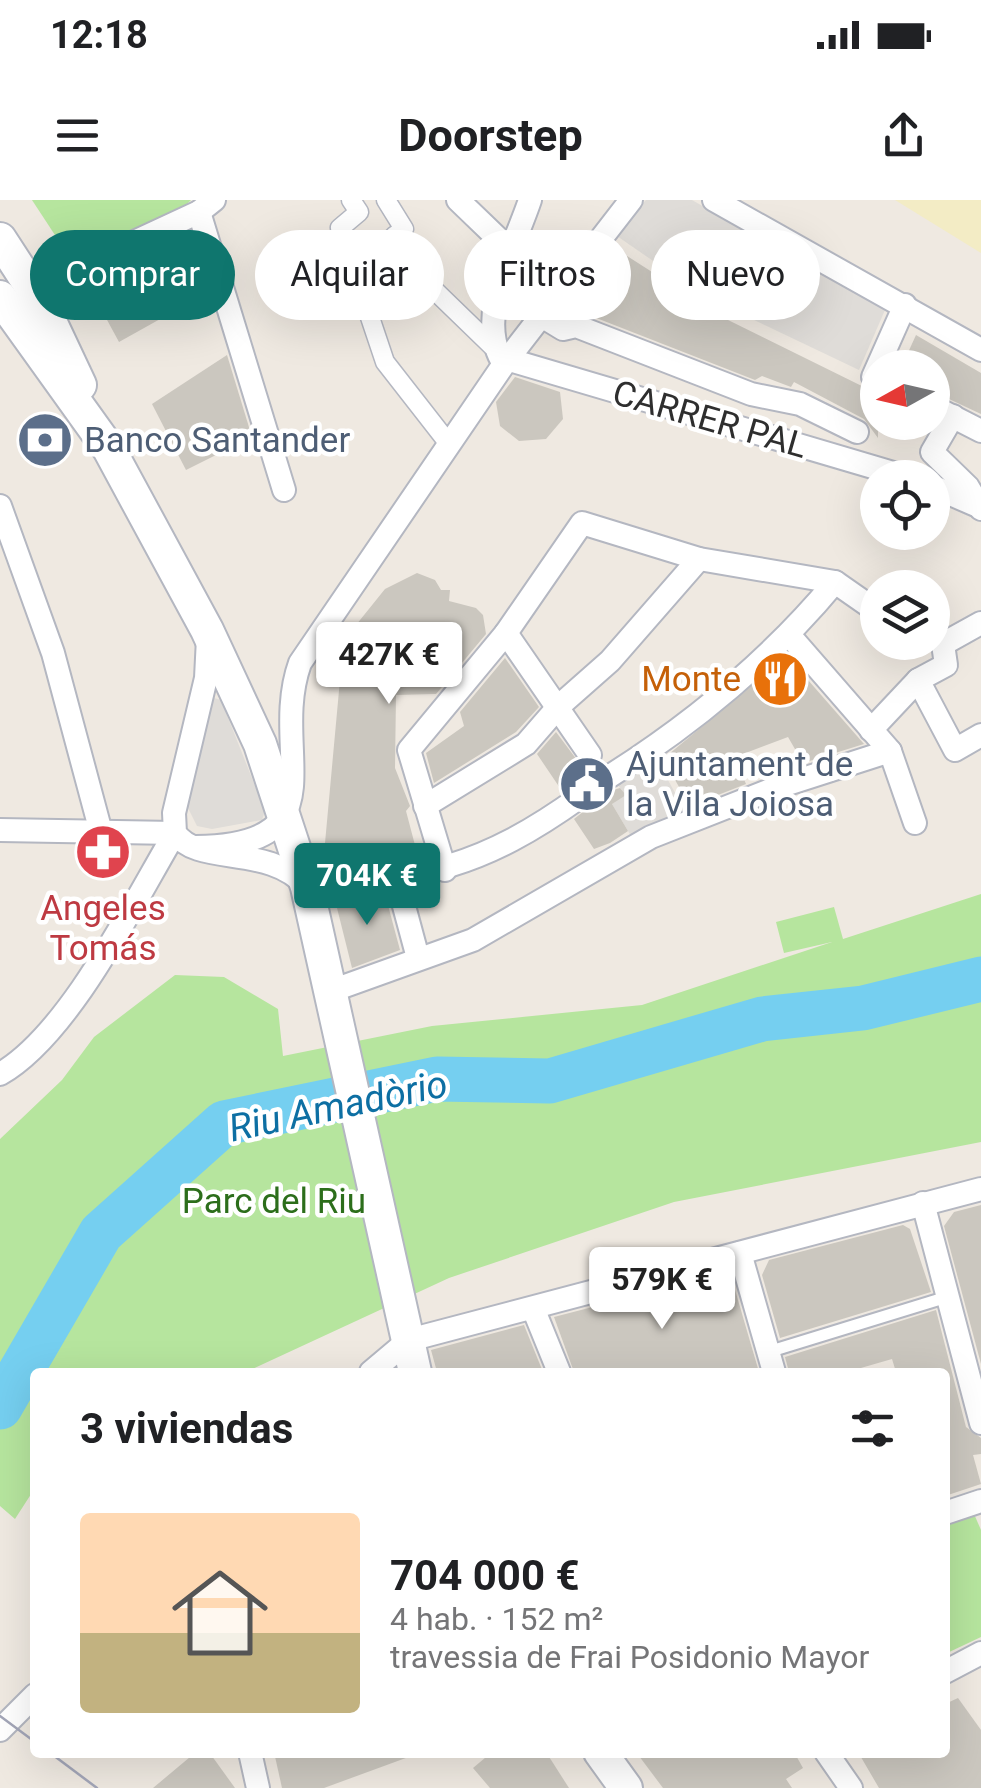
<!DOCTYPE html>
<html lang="es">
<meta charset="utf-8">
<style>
:root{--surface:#fff;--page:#f6f6f6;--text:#202124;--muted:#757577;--line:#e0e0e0;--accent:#0f766e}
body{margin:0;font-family:Roboto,sans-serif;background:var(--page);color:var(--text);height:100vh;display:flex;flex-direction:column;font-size:38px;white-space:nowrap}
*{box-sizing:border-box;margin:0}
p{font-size:32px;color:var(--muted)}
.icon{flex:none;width:55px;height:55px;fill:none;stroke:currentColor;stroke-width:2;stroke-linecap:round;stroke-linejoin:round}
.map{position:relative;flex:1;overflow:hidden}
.details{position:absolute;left:30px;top:1168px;width:920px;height:390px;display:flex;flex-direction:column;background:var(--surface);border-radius:10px;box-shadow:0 10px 40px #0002}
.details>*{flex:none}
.guide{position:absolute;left:30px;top:30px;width:922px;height:90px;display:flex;gap:20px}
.needle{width:65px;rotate:262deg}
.buttons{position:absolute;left:860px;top:150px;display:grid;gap:20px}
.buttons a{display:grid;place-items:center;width:90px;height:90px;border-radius:50%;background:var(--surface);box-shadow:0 10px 40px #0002;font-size:50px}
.price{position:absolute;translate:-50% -85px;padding:0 22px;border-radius:10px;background:#fff;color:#222;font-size:32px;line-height:65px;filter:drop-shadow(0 2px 5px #0008)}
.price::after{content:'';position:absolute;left:50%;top:60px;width:30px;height:22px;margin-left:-15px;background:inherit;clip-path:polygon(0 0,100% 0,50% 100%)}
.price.on{background:var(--accent);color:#fff}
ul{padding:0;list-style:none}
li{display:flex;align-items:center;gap:30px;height:250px;padding:0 50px}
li+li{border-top:2px solid var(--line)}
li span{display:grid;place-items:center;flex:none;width:280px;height:200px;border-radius:10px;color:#555}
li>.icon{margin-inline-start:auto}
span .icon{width:120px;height:120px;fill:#fffc;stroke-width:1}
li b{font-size:42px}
h2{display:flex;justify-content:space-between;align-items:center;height:120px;padding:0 50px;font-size:42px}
.tag{padding:0 35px;border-radius:45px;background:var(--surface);box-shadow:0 10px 40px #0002;font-size:35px;line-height:90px}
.tag.on{background:var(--accent);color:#fff}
.status{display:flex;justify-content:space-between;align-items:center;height:70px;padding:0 50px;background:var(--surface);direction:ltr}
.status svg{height:28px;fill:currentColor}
header{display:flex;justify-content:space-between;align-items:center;height:130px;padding:0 50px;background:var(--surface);font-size:45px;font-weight:700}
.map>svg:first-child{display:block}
.green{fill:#b6e59e}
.sand{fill:#f3ecc5}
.plaza{fill:#dfdcd8}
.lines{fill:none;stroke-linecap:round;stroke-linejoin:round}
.river{stroke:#75cff0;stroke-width:45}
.building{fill:#cbc7bf}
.minor-tunnel{stroke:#c8c4bd;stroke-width:22;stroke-dasharray:22 11;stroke-linecap:butt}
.service-casing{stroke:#b4b7c1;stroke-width:15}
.pedestrian-casing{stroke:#b4b7c1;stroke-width:21}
.minor-casing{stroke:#b4b7c1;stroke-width:26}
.secondary-casing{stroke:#b4b7c1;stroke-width:36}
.service{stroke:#fff;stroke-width:11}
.pedestrian{stroke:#fff;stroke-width:18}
.minor{stroke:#fff;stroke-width:22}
.secondary{stroke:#fff;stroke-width:32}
.tram{stroke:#a3a6b8;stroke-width:2.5}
.labels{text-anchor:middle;stroke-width:9;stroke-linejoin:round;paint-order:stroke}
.street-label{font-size:35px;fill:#2e2e2e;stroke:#fff}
.service-label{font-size:35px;fill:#4e5e75;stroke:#fff;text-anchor:start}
.food-label{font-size:35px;fill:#c56008;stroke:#fff;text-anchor:end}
.health-label{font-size:35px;fill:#be3a42;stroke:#fff}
.park-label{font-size:35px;fill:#2c6e1b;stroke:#fff}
.water-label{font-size:38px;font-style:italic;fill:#0d6fa3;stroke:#fff}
</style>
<div class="status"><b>12:18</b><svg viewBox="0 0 49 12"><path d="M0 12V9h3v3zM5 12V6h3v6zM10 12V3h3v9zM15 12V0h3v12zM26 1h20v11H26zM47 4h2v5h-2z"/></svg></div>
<header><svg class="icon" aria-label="menu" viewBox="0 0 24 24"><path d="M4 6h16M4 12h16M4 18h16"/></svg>Doorstep<svg class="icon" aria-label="share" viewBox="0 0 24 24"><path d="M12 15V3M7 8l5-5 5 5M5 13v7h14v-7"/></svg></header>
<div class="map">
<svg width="981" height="1588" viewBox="0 0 981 1588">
<rect width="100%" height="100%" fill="#efe9e1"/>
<!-- green -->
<g class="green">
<polygon points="32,0 191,0 178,13 70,58"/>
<polygon points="981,694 981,942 674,1002 449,1078 246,1172 35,1172 35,1288 15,1319 0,1306 0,939 62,880 94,837 175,775 224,777 278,809 283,856 432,826 642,805 832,742 784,753 776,722 834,707 843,739"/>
<polygon points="974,1314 981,1330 981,1437 945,1454 945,1323"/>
</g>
<!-- sand -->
<polygon class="sand" points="895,0 981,0 981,53"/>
<!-- plaza -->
<g class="plaza">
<polygon points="646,0 692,0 885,110 859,170 704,96 614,34"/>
<polygon points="214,498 221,500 265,611 262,620 212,629 197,626 187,606"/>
<polygon points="648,544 689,618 634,641 612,604 625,594 607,572"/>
</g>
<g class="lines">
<!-- river -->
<polyline class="river" points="0,1207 101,1033 224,923 437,879 550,881 762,819 863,808 981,779"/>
</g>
<!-- building -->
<g class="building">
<polygon points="177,40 190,67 185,71 196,99 119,142 87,83"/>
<polygon points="613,47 724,118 878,194 878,238 864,219 794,182 791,187 762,176 755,180 581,112 564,112"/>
<polygon points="916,135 981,173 981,214 932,191 932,168 901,168"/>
<polygon points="227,155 252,237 186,270 152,204"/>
<polygon points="515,177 560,192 563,219 546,239 519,241 500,226 496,202"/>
<polygon points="417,373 435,380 441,390 450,390 449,401 476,408 483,415 486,434 436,494 396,495 395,568 410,606 406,611 416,649 324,654 342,458 353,449 352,430 385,389"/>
<polygon points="787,456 864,544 803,563 788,537 735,557 746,584 690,606 663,559"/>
<polygon points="505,458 539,507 516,532 434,583 426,553 464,526 460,512"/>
<polygon points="556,532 583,568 598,568 598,585 610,591 620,588 626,595 612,604 628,631 610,643 594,649 574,619 593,604 592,588 578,582 562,591 537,554"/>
<polygon points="385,694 400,750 352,768 335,700"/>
<polygon points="981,1005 981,1164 944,1026 954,1012"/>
<polygon points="903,1025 910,1029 931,1092 780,1138 762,1075 769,1060"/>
<polygon points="716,1075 733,1083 759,1172 574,1172 554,1117"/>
<polygon points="936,1110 966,1227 981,1238 981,1254 973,1255 981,1284 945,1296 945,1172 896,1172 892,1159 847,1172 789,1172 785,1157"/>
<polygon points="524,1125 543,1172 437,1172 431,1150"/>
<polygon points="958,1498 981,1530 981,1588 879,1588 858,1552 945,1552 945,1504"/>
<polygon points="196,1552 209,1552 235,1588 153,1588"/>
<polygon points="274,1552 413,1552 414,1555 324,1588 282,1588"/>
<polygon points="492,1552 546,1552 569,1588 490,1588 473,1568"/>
<polygon points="636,1552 794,1552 803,1568 786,1579 792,1588 663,1588"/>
</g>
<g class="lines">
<!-- minor-tunnel -->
<polyline class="minor-tunnel" points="580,597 610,576"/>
<!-- service casing -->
<g class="service-casing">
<polyline id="service" points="768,1152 947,1097"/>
</g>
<!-- pedestrian casing -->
<g class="pedestrian-casing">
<g id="pedestrian">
<polyline points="351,0 359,12 340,28 385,162 449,244"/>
<polyline points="386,0 404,29 394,36 428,84 492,146"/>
</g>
</g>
<!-- minor casing -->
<g class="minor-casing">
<g id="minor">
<polyline points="458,0 513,53"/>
<polyline points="714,0 981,150"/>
<polyline points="199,12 284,290"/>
<polyline points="23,73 61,76 199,12 214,0"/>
<polyline points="540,115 563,129 576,126 751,194 800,204 857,232"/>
<polyline points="510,160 910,278"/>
<path d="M504,164C474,119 514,48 530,0"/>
<polyline points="878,179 873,177 905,105"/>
<polyline points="932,206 981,231"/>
<polyline points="953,216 932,252 968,287 981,309"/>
<polyline points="932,286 978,306"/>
<polyline points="0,306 53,453 101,632"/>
<polyline points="506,433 590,555"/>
<polyline points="790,436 890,551 915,623"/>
<path d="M208,438L206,478L174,613L175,633C198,667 269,643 307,687C425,678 481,668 580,597"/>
<polyline points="943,444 981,423"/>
<polyline points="918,480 955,550 981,535"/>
<polyline points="871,530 918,480 946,465 943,444"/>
<path d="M610,576C695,522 771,459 835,382"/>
<polyline points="425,606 526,544 559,506 610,461 699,359"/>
<polyline points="0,630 175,633"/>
<path d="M196,647C345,645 268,552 300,463L504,164L631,0"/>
<polyline points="445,670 409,550 506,433 582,323 699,359 835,382 878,412"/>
<polyline points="397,680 418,758"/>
<polyline points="331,791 473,740 651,637 778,587 890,551"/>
<path d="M0,874C69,835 134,702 175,633"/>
<polyline points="923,1003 981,1223"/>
<polyline points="740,1053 774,1172"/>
<polyline points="533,1108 559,1172"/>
<polyline points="371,1172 409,1140 981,989"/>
<polyline points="945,1313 981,1301"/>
<polyline points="945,1472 981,1453"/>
<polyline points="0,1530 35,1495"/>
<polyline points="250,1552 258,1588"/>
<polyline points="826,1552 851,1588"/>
</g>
</g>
<!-- secondary casing -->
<g class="secondary-casing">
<g id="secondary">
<polyline points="0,39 41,102 80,185"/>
<polyline points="0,97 109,249 207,430 260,544 307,687 415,1172"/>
<polyline points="600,1552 626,1588"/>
</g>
</g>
<!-- service -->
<use href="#service" class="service"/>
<!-- pedestrian -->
<use href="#pedestrian" class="pedestrian"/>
<!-- minor -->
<use href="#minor" class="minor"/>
<!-- secondary -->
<use href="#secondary" class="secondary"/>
<!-- tram -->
<g class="tram">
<polyline points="0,1516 35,1542"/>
<polyline points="49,1552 97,1588"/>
</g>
</g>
<!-- icons -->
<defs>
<g id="bank-disc" transform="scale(2.875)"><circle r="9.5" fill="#5c6f8a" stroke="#fff"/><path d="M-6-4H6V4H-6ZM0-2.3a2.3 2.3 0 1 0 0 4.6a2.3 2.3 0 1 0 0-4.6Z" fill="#fff"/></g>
<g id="restaurant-disc" transform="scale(2.875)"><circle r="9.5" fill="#e8710a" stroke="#fff"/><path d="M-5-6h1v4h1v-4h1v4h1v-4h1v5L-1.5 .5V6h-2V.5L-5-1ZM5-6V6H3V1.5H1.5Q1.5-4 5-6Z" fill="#fff"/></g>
<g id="civic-disc" transform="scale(2.875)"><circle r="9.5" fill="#5c6f8a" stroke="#fff"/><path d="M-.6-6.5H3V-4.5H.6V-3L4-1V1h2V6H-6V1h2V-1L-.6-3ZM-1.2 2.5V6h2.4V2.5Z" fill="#fff"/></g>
<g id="pharmacy-disc" transform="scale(2.875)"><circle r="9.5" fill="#e0444e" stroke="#fff"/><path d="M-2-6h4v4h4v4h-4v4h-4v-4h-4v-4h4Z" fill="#fff"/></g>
</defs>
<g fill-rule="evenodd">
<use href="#bank-disc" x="45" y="240"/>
<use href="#restaurant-disc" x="780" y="479"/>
<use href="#civic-disc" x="587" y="584"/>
<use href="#pharmacy-disc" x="103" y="652"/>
</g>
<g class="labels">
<!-- street labels -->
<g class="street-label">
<text transform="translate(710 219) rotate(16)" y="12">CARRER PAL</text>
</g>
<!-- service labels -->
<g class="service-label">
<text x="84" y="252">Banco Santander</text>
<text x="626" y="576">Ajuntament de<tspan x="626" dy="40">la Vila Joiosa</tspan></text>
</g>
<!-- food labels -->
<g class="food-label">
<text x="741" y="491">Monte</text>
</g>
<!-- health labels -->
<g class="health-label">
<text x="103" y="720">Angeles<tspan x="103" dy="40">Tomás</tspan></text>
</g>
<!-- park labels -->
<g class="park-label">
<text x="274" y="1013">Parc del Riu</text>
</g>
<!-- water labels -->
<g class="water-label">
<text transform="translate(338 906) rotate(-12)" y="13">Riu Amadòrio</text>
</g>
</g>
</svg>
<div class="buttons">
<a><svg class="needle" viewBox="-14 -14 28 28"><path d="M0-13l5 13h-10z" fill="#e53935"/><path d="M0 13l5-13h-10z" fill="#757577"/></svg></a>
<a><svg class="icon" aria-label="locate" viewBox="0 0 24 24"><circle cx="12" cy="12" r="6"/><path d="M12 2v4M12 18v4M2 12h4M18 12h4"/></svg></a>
<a><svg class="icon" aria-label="layers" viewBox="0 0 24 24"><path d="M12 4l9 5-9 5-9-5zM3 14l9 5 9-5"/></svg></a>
</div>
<b class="price" style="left:389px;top:507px">427K €</b>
<b class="price on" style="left:367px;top:728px">704K €</b>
<b class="price" style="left:662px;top:1132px">579K €</b>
<div class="guide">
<a class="tag on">Comprar</a>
<a class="tag">Alquilar</a>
<a class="tag">Filtros</a>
<a class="tag">Nuevo</a>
</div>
<section class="details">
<h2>3 viviendas<svg class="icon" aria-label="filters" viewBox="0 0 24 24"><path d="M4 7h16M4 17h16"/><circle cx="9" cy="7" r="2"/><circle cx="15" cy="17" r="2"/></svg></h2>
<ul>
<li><span style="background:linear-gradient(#ffd9b3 60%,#c2b280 0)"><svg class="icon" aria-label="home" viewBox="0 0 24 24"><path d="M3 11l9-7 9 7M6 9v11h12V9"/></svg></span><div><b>704 000 €</b><p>4 hab. · 152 m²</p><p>travessia de Frai Posidonio Mayor</p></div></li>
</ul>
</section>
</div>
